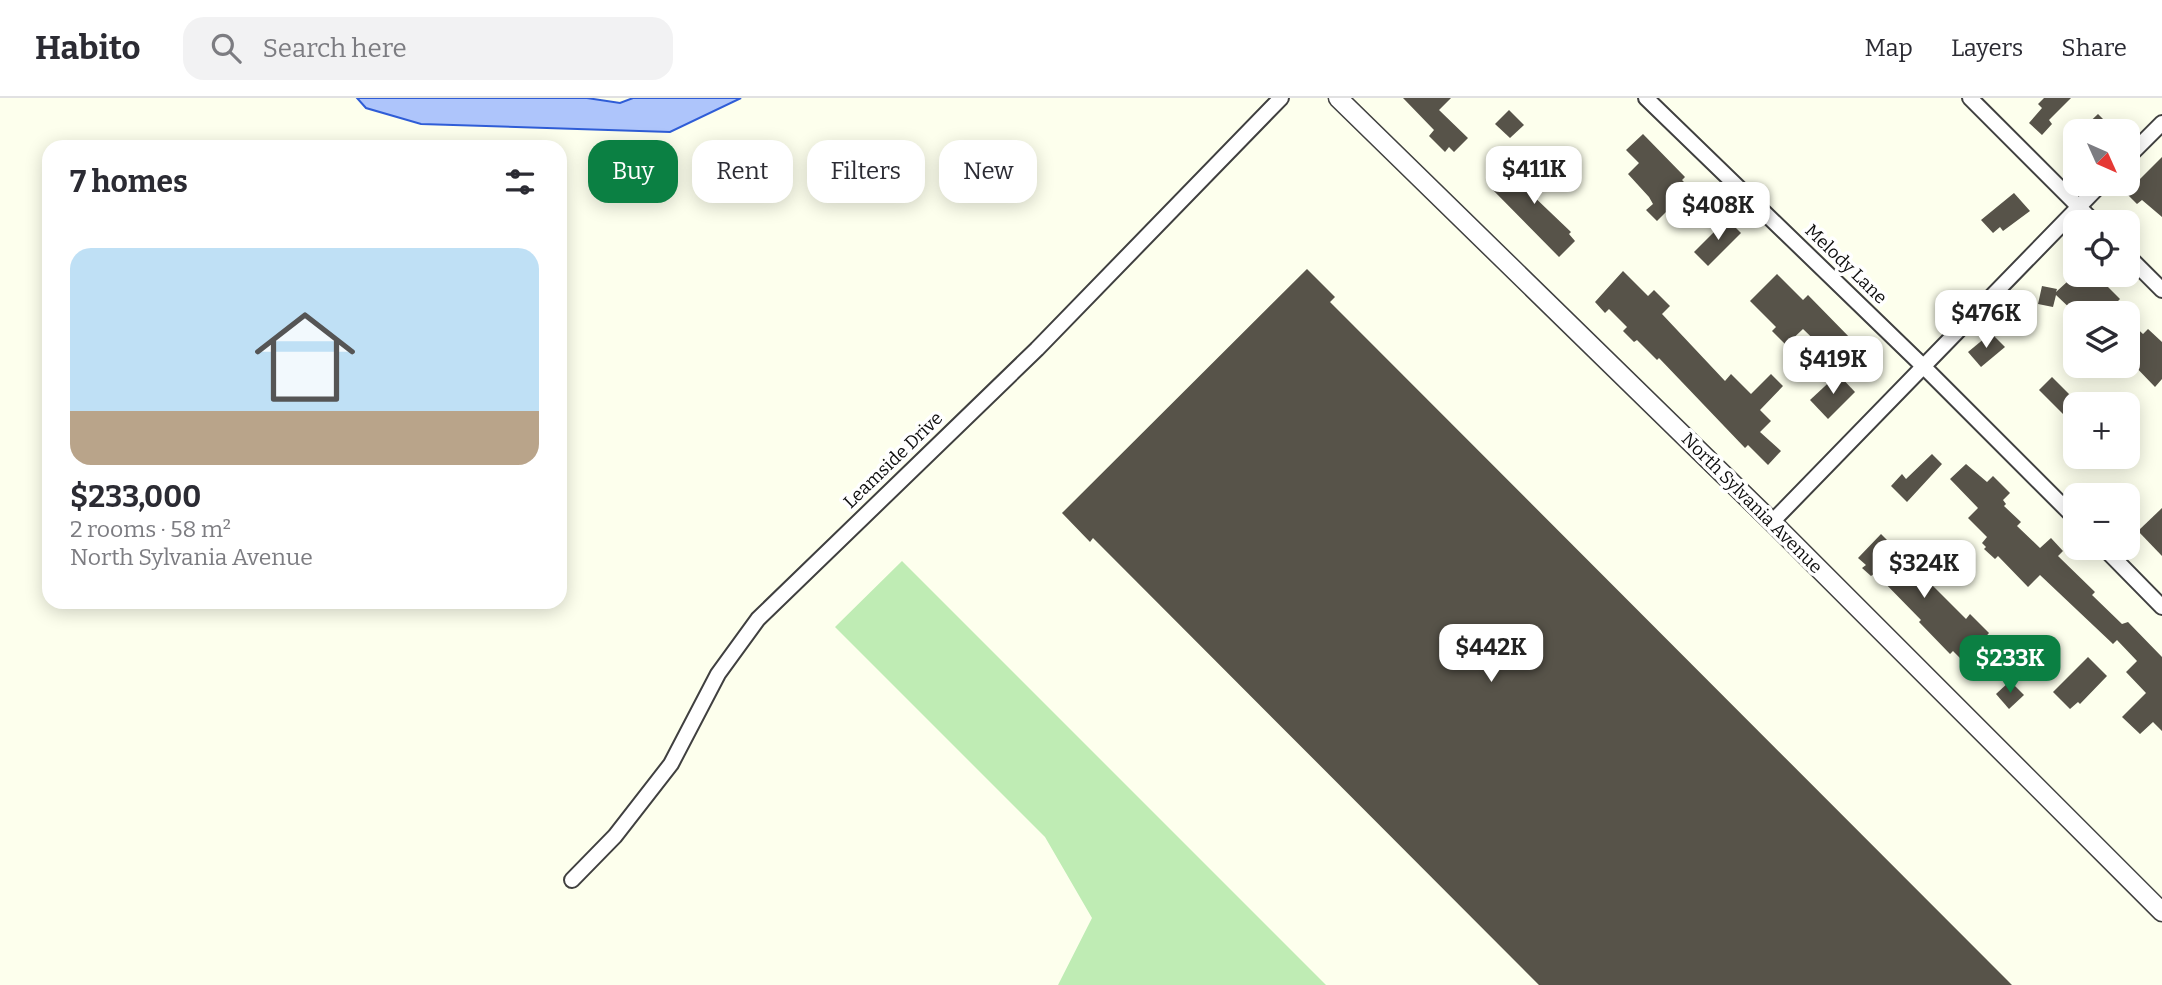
<!DOCTYPE html>
<meta charset="utf-8">
<style>
:root{--surface:#fff;--page:#f2f2f3;--text:#2b2b33;--muted:#7c7c81;--line:#e1e1e2;--accent:#0b8043}
body{margin:0;font-family:Bitter,serif;background:var(--page);color:var(--text);height:100vh;display:flex;flex-direction:column;font-size:26px;white-space:nowrap}
*{box-sizing:border-box;margin:0}
p{font-size:23px;color:var(--muted)}
.icon{flex:none;width:38px;height:38px;fill:none;stroke:currentColor;stroke-width:2;stroke-linecap:round;stroke-linejoin:round}
.map{position:relative;flex:1;overflow:hidden}
.details{position:absolute;left:42px;top:42px;width:525px;height:469px;display:flex;flex-direction:column;background:var(--surface);border-radius:21px;box-shadow:0 4px 18px #0003}
.details>*{flex:none}
.hud{position:absolute;left:588px;top:42px;width:665px;height:63px;display:flex;gap:14px}
.needle{width:46px;rotate:135deg}
.controls{position:absolute;left:2063px;top:21px;display:grid;gap:14px}
.controls a{display:grid;place-items:center;width:77px;height:77px;border-radius:14px;background:var(--surface);box-shadow:0 4px 18px #0003;font-size:35px}
.price{position:absolute;translate:-50% -60px;padding:0 16px;border-radius:14px;background:#fff;color:#222;font-size:23px;line-height:46px;filter:drop-shadow(0 2px 4px #0008)}
.price::after{content:'';position:absolute;left:50%;top:42px;width:21px;height:16px;margin-left:-10px;background:inherit;clip-path:polygon(0 0,100% 0,50% 100%)}
.price.current{background:var(--accent);color:#fff}
ul{padding:0;list-style:none}
li{display:grid;align-content:center;gap:14px;height:371px;padding:0 28px}
li span{display:grid;place-items:center;height:217px;border-radius:21px;color:#555}
li>.icon{margin-inline-start:auto}
span .icon{width:126px;height:126px;fill:#fffc;stroke-width:1}
li b{font-size:30px}
h2{display:flex;justify-content:space-between;align-items:center;height:84px;padding:0 28px;font-size:30px}
.chip{padding:0 24px;border-radius:21px;background:var(--surface);box-shadow:0 4px 18px #0003;font-size:24px;line-height:63px}
.chip.current{background:var(--accent);color:#fff}
header{display:flex;align-items:center;gap:42px;box-sizing:border-box;height:98px;padding:0 35px;background:var(--surface);border-bottom:2px solid var(--line)}
header strong{font-size:33px}
nav{display:flex;gap:38px;margin-inline-start:auto;font-size:24px}
.search{width:490px;height:63px;background:var(--page);display:flex;align-items:center;gap:18px;box-sizing:border-box;padding:0 24px;border-radius:21px;color:var(--muted);font-size:26px}
.map>svg:first-child{display:block}
.green{fill:#bfecb4}
.water{fill:#aec5fb;stroke:#2f5dd7;stroke-width:2}
.building{fill:#575349}
.lines{fill:none;stroke-linecap:round;stroke-linejoin:round}
.minor-casing{stroke:#404040;stroke-width:18}
.tertiary-casing{stroke:#404040;stroke-width:21}
.minor{stroke:#fff;stroke-width:14}
.tertiary{stroke:#fff;stroke-width:18}
.labels{text-anchor:middle;stroke-width:7;stroke-linejoin:round;paint-order:stroke}
.street-label{font-size:18px;fill:#0d0d0d;stroke:#fff}
</style>
<header>
<strong>Habito</strong>
<div class="search"><svg class="icon" aria-label="search" viewBox="0 0 24 24"><circle cx="10" cy="10" r="6"/><path d="M15 15l6 6"/></svg>Search here</div>
<nav><a>Map</a><a>Layers</a><a>Share</a></nav>
</header>
<div class="map">
<svg width="2162" height="887" viewBox="0 0 2162 887">
<rect width="100%" height="100%" fill="#fdffed"/>
<!-- green -->
<polygon class="green" points="902,463 1326,887 1058,887 1092,820 1045,739 835,529"/>
<!-- water -->
<polygon class="water" points="357,0 587,0 620,5 633,0 741,0 670,34 421,26 366,10"/>
<!-- building -->
<g class="building">
<polygon points="1403,0 1451,0 1439,12 1468,40 1454,54 1449,49 1445,54 1429,38 1434,32"/>
<polygon points="2044,0 2071,0 2049,22 2052,26 2042,37 2029,25 2042,10 2038,6"/>
<polygon points="1509,12 1524,27 1510,40 1495,26"/>
<polygon points="2098,16 2115,33 2080,33"/>
<polygon points="1643,36 1685,79 1682,82 1685,85 1672,98 1677,103 1657,123 1646,112 1653,106 1649,99 1628,76 1639,65 1626,52"/>
<polygon points="1549,54 1558,63 1528,93 1571,134 1569,136 1575,143 1559,159 1491,90 1510,70 1521,82"/>
<polygon points="2162,59 2162,119 2142,102 2137,106 2126,95"/>
<polygon points="2014,95 2030,113 2003,133 2000,129 1993,135 1981,122"/>
<polygon points="1727,121 1741,135 1708,168 1694,154"/>
<polygon points="1307,171 1335,199 1330,204 2012,887 1539,887 1093,440 1090,444 1062,415"/>
<polygon points="1623,173 1648,198 1654,192 1670,208 1662,216 1725,283 1731,276 1751,296 1771,276 1783,288 1760,312 1771,323 1760,334 1781,353 1768,367 1748,347 1745,350 1659,260 1657,262 1637,242 1634,244 1623,233 1627,229 1609,211 1605,215 1595,204"/>
<polygon points="1777,176 1803,202 1808,197 1854,244 1835,262 1803,231 1786,247 1772,233 1776,229 1750,203"/>
<polygon points="2081,177 2096,177 2120,201 2117,204 2128,215 2075,215 2056,197 2053,209 2038,206 2042,188 2057,191 2056,194 2068,183 2072,186"/>
<polygon points="2016,207 2026,218 2012,231 2002,219"/>
<polygon points="2128,222 2143,236 2148,231 2162,244 2162,281 2155,289 2129,262 2139,252 2128,240"/>
<polygon points="1991,235 2005,249 1981,269 1968,254"/>
<polygon points="1838,276 1855,294 1828,321 1810,302"/>
<polygon points="2052,279 2076,303 2076,329 2039,292"/>
<polygon points="1932,356 1942,366 1907,404 1891,388 1902,376 1906,381"/>
<polygon points="1966,366 1987,384 1993,378 2010,395 2003,402 2006,406 2004,408 2021,424 2017,428 2040,450 2051,440 2063,453 2058,458 2095,494 2092,497 2122,526 2128,524 2162,559 2162,633 2153,624 2140,636 2122,619 2146,595 2126,574 2137,563 2117,542 2113,546 2040,477 2028,489 1998,458 1995,461 1984,451 1986,449 1982,445 1987,439 1968,420 1978,410 1950,381"/>
<polygon points="2162,410 2162,458 2138,433"/>
<polygon points="1881,436 1966,521 1970,516 1989,535 1964,564 1953,553 1950,556 1919,524 1921,522 1875,475 1871,478 1862,470 1866,467 1858,460"/>
<polygon points="2088,559 2107,578 2080,606 2078,604 2070,611 2053,594"/>
<polygon points="2010,583 2024,597 2009,611 1996,596"/>
</g>
<g class="lines">
<!-- minor casing -->
<g class="minor-casing">
<g id="minor">
<polyline points="1646,0 1924,269 2076,421"/>
<polyline points="1970,0 2094,124"/>
<polyline points="2128,59 2162,25"/>
<polyline points="2128,158 2162,192"/>
<polyline points="1772,424 2101,86"/>
<polyline points="2104,450 2162,509"/>
<polyline points="572,782 615,738 671,666 718,576 758,521 1037,251 1281,0"/>
</g>
</g>
<!-- tertiary casing -->
<g class="tertiary-casing">
<polyline id="tertiary" points="1338,0 1772,424 2162,814"/>
</g>
<!-- minor -->
<use href="#minor" class="minor"/>
<!-- tertiary -->
<use href="#tertiary" class="tertiary"/>
</g>
<g class="labels">
<!-- street labels -->
<g class="street-label">
<text transform="translate(1846 166) rotate(44)" y="6">Melody Lane</text>
<text transform="translate(893 362) rotate(-44)" y="6">Leamside Drive</text>
<text transform="translate(1752 405) rotate(45)" y="6">North Sylvania Avenue</text>
</g>
</g>
</svg>
<div class="controls">
<a><svg class="needle" viewBox="-14 -14 28 28"><path d="M0-13l5 13h-10z" fill="#e53935"/><path d="M0 13l5-13h-10z" fill="#7c7c81"/></svg></a>
<a><svg class="icon" aria-label="locate" viewBox="0 0 24 24"><circle cx="12" cy="12" r="6"/><path d="M12 2v4M12 18v4M2 12h4M18 12h4"/></svg></a>
<a><svg class="icon" aria-label="layers" viewBox="0 0 24 24"><path d="M12 4l9 5-9 5-9-5zM3 14l9 5 9-5"/></svg></a>
<a>+</a>
<a>−</a>
</div>
<b class="price" style="left:1534px;top:108px">$411K</b>
<b class="price" style="left:1718px;top:144px">$408K</b>
<b class="price" style="left:1986px;top:252px">$476K</b>
<b class="price" style="left:1833px;top:298px">$419K</b>
<b class="price" style="left:1924px;top:502px">$324K</b>
<b class="price" style="left:1491px;top:586px">$442K</b>
<b class="price current" style="left:2010px;top:597px">$233K</b>
<div class="hud">
<a class="chip current">Buy</a>
<a class="chip">Rent</a>
<a class="chip">Filters</a>
<a class="chip">New</a>
</div>
<section class="details">
<h2>7 homes<svg class="icon" aria-label="filters" viewBox="0 0 24 24"><path d="M4 7h16M4 17h16"/><circle cx="9" cy="7" r="2"/><circle cx="15" cy="17" r="2"/></svg></h2>
<ul>
<li><span style="background:linear-gradient(#bfe0f5 75%,#b9a48a 0)"><svg class="icon" aria-label="home" viewBox="0 0 24 24"><path d="M3 11l9-7 9 7M6 9v11h12V9"/></svg></span><div><b>$233,000</b><p>2 rooms · 58 m²</p><p>North Sylvania Avenue</p></div></li>
</ul>
</section>
</div>
